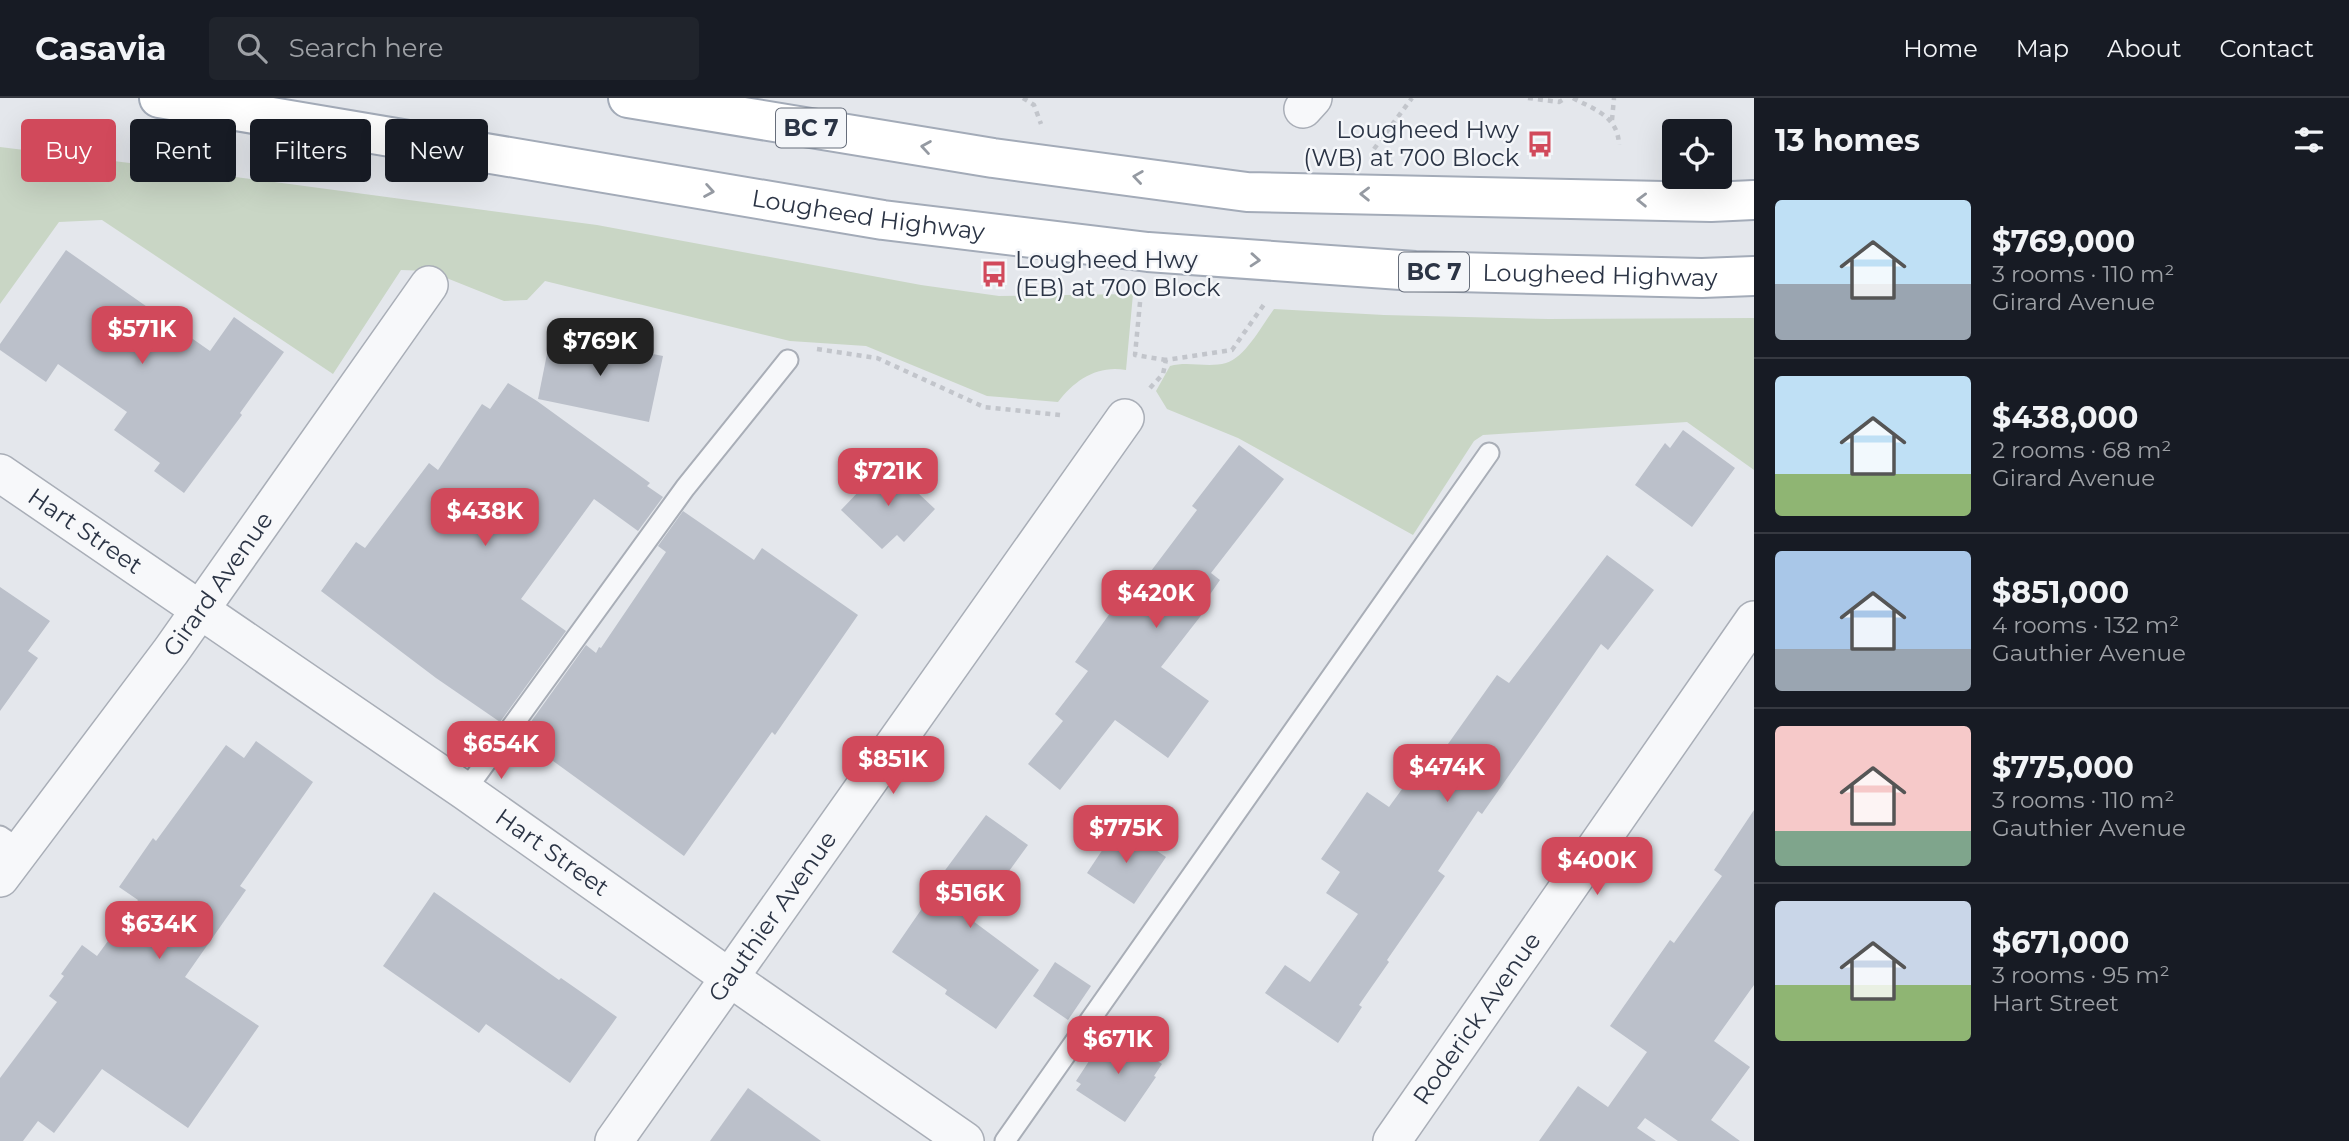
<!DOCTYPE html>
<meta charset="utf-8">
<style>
:root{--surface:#171b24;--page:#20242c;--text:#f1f3f6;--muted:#9ea1a6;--line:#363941;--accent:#d1495b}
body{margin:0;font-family:Montserrat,sans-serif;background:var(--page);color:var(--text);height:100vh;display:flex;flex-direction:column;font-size:26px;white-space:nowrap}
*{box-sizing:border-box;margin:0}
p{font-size:23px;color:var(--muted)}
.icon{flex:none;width:38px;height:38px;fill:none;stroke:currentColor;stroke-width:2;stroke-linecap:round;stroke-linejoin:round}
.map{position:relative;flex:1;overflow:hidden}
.panel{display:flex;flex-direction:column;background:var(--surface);width:595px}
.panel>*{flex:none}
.top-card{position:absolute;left:21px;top:21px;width:665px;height:63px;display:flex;gap:14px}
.controls{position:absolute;left:1662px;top:21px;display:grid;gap:14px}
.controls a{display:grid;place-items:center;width:70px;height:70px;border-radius:7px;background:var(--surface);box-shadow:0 7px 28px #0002;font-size:35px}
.price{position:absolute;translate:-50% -60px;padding:0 16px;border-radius:14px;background:var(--accent);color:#fff;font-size:23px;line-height:46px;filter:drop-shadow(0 2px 4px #0008)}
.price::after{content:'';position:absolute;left:50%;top:42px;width:21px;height:16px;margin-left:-10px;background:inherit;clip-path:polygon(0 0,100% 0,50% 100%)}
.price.current{background:#222;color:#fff}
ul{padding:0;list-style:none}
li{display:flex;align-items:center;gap:21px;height:175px;padding:0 21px}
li+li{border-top:2px solid var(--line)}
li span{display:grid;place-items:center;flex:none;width:196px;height:140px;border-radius:7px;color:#555}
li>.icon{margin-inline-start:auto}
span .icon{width:84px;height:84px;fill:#fffc;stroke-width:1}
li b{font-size:30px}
h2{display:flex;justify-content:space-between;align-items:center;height:84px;padding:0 21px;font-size:30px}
.tag{padding:0 24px;border-radius:7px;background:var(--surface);box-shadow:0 7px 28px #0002;font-size:24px;line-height:63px}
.tag.current{background:var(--accent);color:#fff}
header{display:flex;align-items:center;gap:42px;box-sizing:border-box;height:98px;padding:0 35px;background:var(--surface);border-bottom:2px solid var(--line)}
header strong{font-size:33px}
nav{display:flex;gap:38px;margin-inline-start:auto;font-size:24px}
.search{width:490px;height:63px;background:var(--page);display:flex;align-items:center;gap:18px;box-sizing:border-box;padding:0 24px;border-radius:7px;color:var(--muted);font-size:26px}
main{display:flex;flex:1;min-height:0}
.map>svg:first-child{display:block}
.green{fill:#c9d6c5}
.building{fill:#bbc0ca}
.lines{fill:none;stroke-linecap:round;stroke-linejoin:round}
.service-casing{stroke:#a9aeb7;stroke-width:23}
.minor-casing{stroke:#a9aeb7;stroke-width:40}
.primary-casing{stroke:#a3abb8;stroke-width:42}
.path{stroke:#c2c5cb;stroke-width:4.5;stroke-dasharray:5 5;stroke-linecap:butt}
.service{stroke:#f7f8fa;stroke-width:19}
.minor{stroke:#f7f8fa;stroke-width:37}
.primary{stroke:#fff;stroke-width:38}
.oneway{stroke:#959aa2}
.labels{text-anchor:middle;stroke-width:5;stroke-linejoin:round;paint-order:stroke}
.shield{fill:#f4f6f9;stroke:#676e7b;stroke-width:2}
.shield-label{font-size:23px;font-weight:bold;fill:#2b3445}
.poi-label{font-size:24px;fill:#2b3445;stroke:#f4f6f9;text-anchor:end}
.street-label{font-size:24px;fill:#2b3445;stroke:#f4f6f9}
</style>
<header>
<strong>Casavia</strong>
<div class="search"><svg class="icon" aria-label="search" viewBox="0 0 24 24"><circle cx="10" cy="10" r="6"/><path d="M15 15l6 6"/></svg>Search here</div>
<nav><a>Home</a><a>Map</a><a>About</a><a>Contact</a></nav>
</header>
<main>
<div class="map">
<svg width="1754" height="1043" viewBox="0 0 1754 1043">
<rect width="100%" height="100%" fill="#e4e7ec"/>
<!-- green -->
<g class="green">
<path d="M0,49L146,67L597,127L921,187L999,198L1133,196L1126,272C1097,267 1075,282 1058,304L987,298L866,248L790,243L545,183L527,202L504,203L429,173L401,172L333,276L102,122L59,124L0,206Z"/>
<path d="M1274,211L1384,217L1548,221L1754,220V372L1687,324L1483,337L1474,343L1413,437L1238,340L1167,311L1156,293L1170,268C1188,263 1208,270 1226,265C1245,260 1263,226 1274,211Z"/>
</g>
<!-- building -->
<g class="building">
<polygon points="66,152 210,253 234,219 284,254 240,315 242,317 184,395 154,373 160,365 114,332 127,314 58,266 46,284 0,252 0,246"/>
<polygon points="551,236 663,258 649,324 538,301"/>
<polygon points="508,285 537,303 650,385 647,388 663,399 638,433 594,401 521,501 566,533 500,624 436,580 321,493 356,444 365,450 429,365 438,372 482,306 490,311"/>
<polygon points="1683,332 1735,370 1692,429 1635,387 1665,345 1670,350"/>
<polygon points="1239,347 1284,381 1211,475 1220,482 1199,512 1203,515 1161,569 1209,603 1168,660 1115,622 1060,692 1028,666 1063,623 1055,616 1088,573 1075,564 1141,472 1148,477 1197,412 1192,408"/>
<polygon points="886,365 935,411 904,444 897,437 882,451 841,412"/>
<polygon points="683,413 754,462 762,450 858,517 775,637 772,634 684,758 520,639 586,547 596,555 599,549 601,550 666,454 658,448"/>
<polygon points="1607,457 1654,492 1608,552 1601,546 1482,716 1478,713 1438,773 1445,778 1387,862 1389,864 1359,907 1362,909 1338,945 1265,895 1285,867 1310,884 1358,816 1326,795 1340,774 1321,761 1367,694 1389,709 1434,647 1443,653 1497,577 1509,585"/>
<polygon points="0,489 50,523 28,553 38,560 0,613"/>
<polygon points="256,643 313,684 240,788 246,792 185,879 259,928 188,1030 102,971 54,1035 38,1023 23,1043 0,1043 0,980 57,904 49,898 64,878 61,876 82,847 97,858 138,802 119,789 153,740 156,743 226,647 244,660"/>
<polygon points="1754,712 1754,887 1714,943 1750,969 1711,1022 1740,1043 1678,1043 1645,1020 1637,1030 1656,1043 1539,1043 1578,988 1608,1009 1647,954 1610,928 1670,842 1674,845 1722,778 1714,772"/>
<polygon points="986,717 1028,747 973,823 1039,872 996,931 945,896 947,892 892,854 945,777 943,775"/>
<polygon points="1119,727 1166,759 1134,806 1087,775"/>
<polygon points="434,794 559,882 561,880 617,919 570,985 486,926 479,935 383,868"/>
<polygon points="1055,864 1091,888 1068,922 1033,898"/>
<polygon points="1110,931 1162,966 1154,978 1156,979 1125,1024 1076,992 1081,986 1076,983"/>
<polygon points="748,990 821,1043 710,1043"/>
</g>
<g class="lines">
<!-- service casing -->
<g class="service-casing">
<g id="service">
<polyline points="465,693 685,390 788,262"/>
<polyline points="0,738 21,752"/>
<polyline points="1005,1043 1489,355"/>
</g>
</g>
<!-- minor casing -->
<g class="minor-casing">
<g id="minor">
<polyline points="1303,11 1313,0"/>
<path id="s1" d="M0,375L465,693L730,880L965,1043"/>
<path id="s2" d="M0,780L171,553L429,187"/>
<path id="s3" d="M614,1043L1125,320"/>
<path id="s4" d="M1392,1043L1754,522"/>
</g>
</g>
<!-- primary casing -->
<g class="primary-casing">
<g id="primary">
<path id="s5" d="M159,0L883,122L1148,154L1415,173L1702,180L1754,178"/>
<polyline points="628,0 993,60 1247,94 1711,104 1754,102"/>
</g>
</g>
<!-- path -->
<g class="path">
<polyline points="1023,0 1034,7 1041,26"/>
<polyline points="1528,0 1559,4 1566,0"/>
<path d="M1573,0C1595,12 1618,18 1619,47"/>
<polyline points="1612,22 1614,0"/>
<polyline points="1374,51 1412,0"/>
<polyline points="1141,194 1135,257 1166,262"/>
<polyline points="817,251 877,260 984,309 1060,317"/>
<polyline points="1150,290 1163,276 1166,262 1232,252 1265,205"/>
</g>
<!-- service -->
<use href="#service" class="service"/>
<!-- minor -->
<use href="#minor" class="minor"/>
<!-- primary -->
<use href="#primary" class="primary"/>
</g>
<!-- one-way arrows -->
<defs><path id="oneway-chevron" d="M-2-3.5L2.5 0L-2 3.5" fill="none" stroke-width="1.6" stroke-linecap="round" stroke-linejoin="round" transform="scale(1.75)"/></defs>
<g class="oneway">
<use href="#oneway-chevron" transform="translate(926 49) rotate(-171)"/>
<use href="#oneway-chevron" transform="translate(1138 79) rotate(-172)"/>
<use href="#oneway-chevron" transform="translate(709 93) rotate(10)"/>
<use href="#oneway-chevron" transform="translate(1365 96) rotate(-179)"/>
<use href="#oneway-chevron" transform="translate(1642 102) rotate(-179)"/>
<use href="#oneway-chevron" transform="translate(1255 162) rotate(4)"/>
</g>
<!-- icons -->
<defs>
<g id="bus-bare" transform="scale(2.1)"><path d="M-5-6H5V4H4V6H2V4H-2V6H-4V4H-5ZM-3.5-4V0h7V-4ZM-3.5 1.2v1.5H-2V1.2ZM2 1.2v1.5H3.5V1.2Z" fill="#d1495b" stroke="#f4f6f9" stroke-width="2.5" paint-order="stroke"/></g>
</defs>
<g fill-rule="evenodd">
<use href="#bus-bare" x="1540" y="46"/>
<use href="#bus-bare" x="994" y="176"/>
</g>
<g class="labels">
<!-- shield labels -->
<g class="shield">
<rect x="776" y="10.5" width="70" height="39" rx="5"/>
<rect x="1399" y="154.5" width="70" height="39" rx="5"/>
</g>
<g class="shield-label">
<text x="811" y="38">BC 7</text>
<text x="1434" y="182">BC 7</text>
</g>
<!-- poi labels -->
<g class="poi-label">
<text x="1519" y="40">Lougheed Hwy<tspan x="1519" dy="28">(WB) at 700 Block</tspan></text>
<text x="1015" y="170" text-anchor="start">Lougheed Hwy<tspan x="1015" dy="28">(EB) at 700 Block</tspan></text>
</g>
<!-- street labels -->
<g class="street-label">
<text dy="8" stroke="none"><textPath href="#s5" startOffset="719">Lougheed Highway</textPath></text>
<text dy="8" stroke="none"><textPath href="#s5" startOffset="1454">Lougheed Highway</textPath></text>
<text dy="8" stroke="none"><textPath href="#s1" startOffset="103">Hart Street</textPath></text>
<text dy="8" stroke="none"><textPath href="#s2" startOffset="366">Girard Avenue</textPath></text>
<text dy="8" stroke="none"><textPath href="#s1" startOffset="670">Hart Street</textPath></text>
<text dy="8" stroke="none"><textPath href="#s3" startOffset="275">Gauthier Avenue</textPath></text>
<text dy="8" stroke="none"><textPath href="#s4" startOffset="149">Roderick Avenue</textPath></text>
</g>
</g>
</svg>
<div class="controls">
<a><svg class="icon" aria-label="locate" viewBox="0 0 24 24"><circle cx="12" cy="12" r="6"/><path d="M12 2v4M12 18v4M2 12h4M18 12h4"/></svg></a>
</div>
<b class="price" style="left:142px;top:268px">$571K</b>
<b class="price current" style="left:600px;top:280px">$769K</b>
<b class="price" style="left:888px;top:410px">$721K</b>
<b class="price" style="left:485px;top:450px">$438K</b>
<b class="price" style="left:1156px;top:532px">$420K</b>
<b class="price" style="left:501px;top:683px">$654K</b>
<b class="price" style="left:893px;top:698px">$851K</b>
<b class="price" style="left:1447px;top:706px">$474K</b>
<b class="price" style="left:1126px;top:767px">$775K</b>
<b class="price" style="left:1597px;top:799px">$400K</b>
<b class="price" style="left:970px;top:832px">$516K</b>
<b class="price" style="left:159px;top:863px">$634K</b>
<b class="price" style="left:1118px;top:978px">$671K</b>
<div class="top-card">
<a class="tag current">Buy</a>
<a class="tag">Rent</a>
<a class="tag">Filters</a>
<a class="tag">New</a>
</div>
</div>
<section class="panel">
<h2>13 homes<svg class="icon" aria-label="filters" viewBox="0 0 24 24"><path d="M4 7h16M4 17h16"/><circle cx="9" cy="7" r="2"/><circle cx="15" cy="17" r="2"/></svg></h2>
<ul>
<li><span style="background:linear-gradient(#bfe0f5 60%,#9aa5b1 0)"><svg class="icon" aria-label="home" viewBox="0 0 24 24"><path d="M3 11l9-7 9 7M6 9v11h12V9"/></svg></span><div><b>$769,000</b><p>3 rooms · 110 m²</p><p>Girard Avenue</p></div></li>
<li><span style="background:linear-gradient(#bfe0f5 70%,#8fb573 0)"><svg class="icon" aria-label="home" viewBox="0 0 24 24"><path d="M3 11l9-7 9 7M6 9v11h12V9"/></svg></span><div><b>$438,000</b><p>2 rooms · 68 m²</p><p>Girard Avenue</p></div></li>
<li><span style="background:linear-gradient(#a9c7e8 70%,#9aa5b1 0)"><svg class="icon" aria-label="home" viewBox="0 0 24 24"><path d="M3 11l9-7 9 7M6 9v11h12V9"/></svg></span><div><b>$851,000</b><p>4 rooms · 132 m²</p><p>Gauthier Avenue</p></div></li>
<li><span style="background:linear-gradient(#f6c9c9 75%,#7fa58c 0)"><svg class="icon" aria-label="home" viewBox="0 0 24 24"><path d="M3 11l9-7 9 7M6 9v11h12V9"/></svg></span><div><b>$775,000</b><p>3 rooms · 110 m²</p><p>Gauthier Avenue</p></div></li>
<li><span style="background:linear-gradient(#c9d6e8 60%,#8fb573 0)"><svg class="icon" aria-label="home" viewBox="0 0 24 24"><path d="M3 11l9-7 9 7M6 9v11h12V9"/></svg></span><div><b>$671,000</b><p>3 rooms · 95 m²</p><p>Hart Street</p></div></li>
</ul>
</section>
</main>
